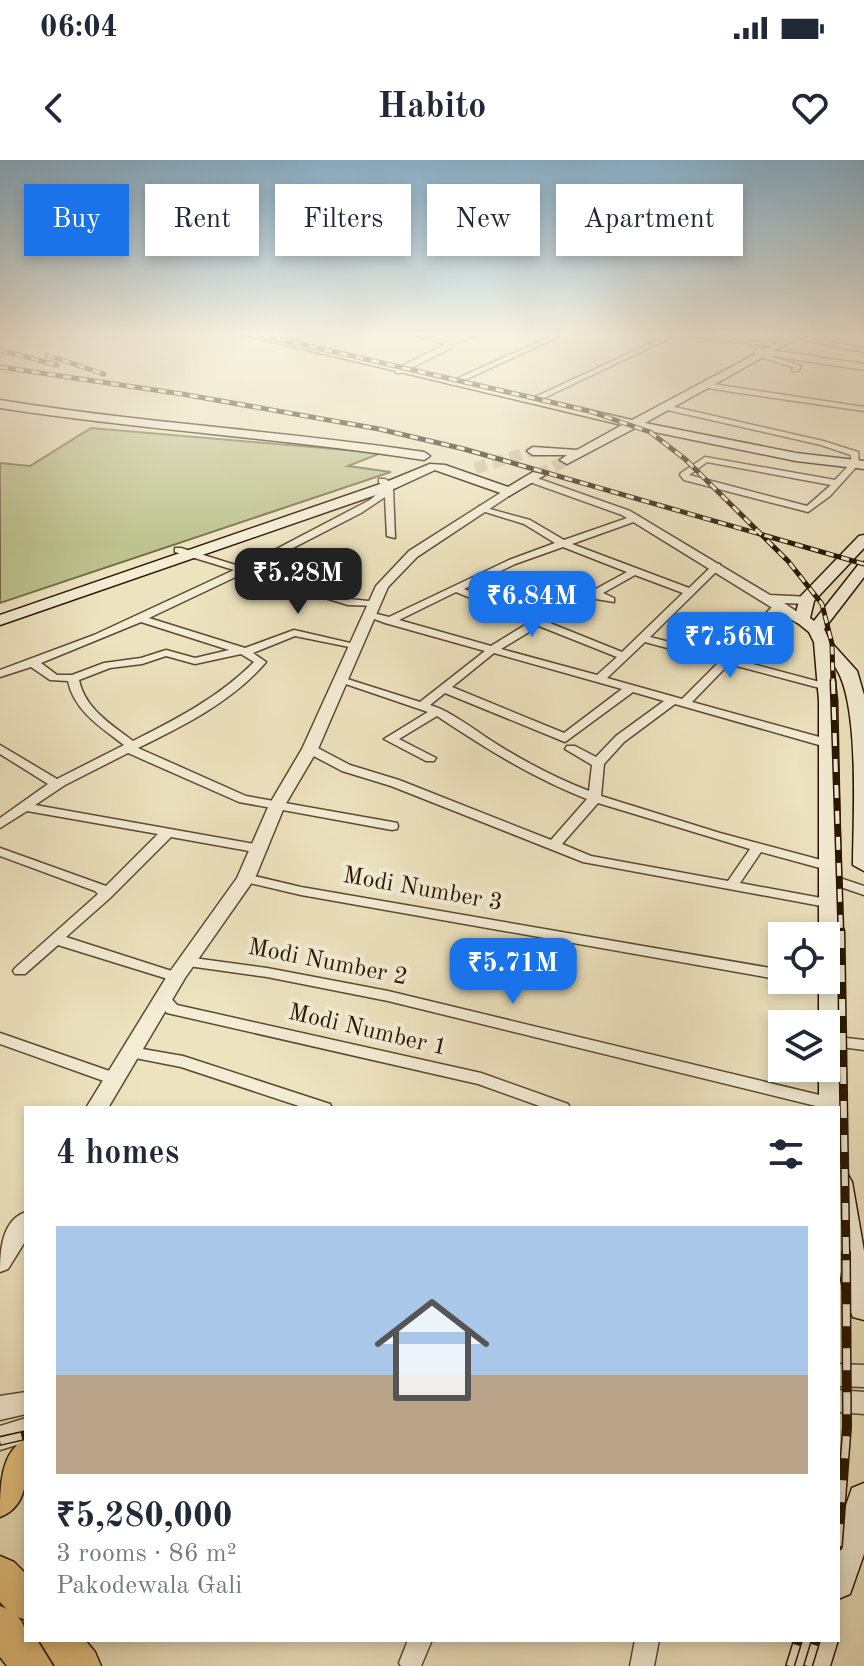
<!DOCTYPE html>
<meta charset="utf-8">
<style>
:root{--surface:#fff;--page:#f6f6f7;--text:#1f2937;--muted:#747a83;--accent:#1a73e8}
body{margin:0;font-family:"Old Standard TT",serif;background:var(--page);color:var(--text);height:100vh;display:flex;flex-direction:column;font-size:30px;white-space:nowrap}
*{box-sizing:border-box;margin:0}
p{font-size:26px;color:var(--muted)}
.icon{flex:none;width:44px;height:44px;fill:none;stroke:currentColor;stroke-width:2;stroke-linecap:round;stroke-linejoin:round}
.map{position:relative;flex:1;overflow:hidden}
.panel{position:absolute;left:24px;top:946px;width:816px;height:536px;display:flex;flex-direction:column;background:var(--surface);border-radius:0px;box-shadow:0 4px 12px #0003}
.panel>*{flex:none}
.guide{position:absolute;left:24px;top:24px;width:816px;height:72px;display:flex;gap:16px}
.controls{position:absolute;left:768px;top:762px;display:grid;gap:16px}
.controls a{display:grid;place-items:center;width:72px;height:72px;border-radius:0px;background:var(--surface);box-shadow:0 4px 12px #0003;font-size:40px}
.price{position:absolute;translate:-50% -68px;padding:0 18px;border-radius:16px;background:var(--accent);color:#fff;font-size:26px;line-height:52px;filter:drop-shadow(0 2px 4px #0008)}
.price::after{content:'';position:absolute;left:50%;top:48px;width:24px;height:18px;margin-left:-12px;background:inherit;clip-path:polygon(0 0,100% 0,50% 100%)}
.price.selected{background:#222;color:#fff}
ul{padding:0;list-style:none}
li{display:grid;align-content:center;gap:16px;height:424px;padding:0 32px}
li span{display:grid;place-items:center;height:248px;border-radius:0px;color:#555}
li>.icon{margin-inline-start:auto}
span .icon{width:144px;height:144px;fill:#fffc;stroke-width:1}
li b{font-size:34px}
h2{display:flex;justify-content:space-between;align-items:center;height:96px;padding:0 32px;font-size:34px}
.chip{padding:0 28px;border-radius:0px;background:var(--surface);box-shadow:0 4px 12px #0003;font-size:28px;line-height:72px}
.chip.selected{background:var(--accent);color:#fff}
.status{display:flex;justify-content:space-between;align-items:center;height:56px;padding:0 40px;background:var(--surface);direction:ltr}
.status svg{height:22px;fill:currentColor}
header{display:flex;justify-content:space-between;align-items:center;height:104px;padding:0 32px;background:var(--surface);font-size:36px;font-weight:800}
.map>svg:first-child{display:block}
.green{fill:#bdc28e;stroke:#746c47;stroke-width:2}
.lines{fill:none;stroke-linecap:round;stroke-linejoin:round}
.secondary-tunnel{stroke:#d0c4a2;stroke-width:12;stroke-dasharray:12 6;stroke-linecap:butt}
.minor-casing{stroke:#5b4930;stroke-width:3}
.tertiary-casing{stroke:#5b4930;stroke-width:3}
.secondary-casing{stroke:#2a1600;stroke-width:3}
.primary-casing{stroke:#2a1600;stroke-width:3}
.trunk-casing{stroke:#2a1600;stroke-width:3}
.minor{fill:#f3edd5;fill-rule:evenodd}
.tertiary{fill:#f3edd5;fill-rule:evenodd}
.secondary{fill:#f3edd5;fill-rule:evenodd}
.primary{fill:#e6c280;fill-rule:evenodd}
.trunk{fill:#e6c280;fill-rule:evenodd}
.rail-far3-casing{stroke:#2a1600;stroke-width:5}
.rail-far2-casing{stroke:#2a1600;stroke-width:7}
.rail-far1-casing{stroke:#2a1600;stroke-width:9}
.rail-casing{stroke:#2a1600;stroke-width:10}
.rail-far3{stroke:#f3edd5;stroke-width:3;stroke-dasharray:8;stroke-linecap:butt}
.rail-far2{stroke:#f3edd5;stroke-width:4;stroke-dasharray:13;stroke-linecap:butt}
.rail-far1{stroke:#f3edd5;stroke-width:6;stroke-dasharray:17;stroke-linecap:butt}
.rail{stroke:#f3edd5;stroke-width:7;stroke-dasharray:22;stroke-linecap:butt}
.labels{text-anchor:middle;stroke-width:8;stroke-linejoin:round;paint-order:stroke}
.street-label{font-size:24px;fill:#2a1600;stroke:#f3edd5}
</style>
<div class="status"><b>06:04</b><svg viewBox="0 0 49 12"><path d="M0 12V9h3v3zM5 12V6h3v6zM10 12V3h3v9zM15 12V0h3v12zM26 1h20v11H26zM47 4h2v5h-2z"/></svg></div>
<header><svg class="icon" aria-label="back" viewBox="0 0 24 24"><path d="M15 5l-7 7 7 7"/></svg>Habito<svg class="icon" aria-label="heart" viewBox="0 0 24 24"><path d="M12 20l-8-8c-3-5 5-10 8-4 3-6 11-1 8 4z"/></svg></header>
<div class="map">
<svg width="864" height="1506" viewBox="0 0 864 1506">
<rect width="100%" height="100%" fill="#ede3bf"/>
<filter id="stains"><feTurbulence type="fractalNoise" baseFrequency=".0025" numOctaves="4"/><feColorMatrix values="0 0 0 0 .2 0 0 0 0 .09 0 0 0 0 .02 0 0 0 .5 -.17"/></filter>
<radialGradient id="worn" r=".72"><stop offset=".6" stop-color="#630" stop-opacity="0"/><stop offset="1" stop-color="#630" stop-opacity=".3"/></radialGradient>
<!-- green -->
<polygon class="green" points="91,268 381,293 348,306 391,312 0,443 0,303 30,306"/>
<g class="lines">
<!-- secondary-tunnel -->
<g class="secondary-tunnel">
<polyline points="475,308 533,291"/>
<polyline points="538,315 567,300"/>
</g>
<!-- minor casing -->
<g class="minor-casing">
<g id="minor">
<polygon points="414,175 450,181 469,175 478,175 453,184 449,189 402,213 396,213 396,209 446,184"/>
<polygon points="554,175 562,175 454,225 447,223"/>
<polygon points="668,175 676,175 542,239 535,237"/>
<polygon points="691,175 709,175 783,185 780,187 694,177"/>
<polygon points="794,175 864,188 864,192 796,178"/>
<polygon points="762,191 766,191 767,195 801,206 798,211 792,211 793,207 761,197"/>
<polygon points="706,223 864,247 864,251 726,231 703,227 702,225"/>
<path d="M666,245L823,281L858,292L859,304L830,336L808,352L684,320L680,315L681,313L705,297L835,320L851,303V295L821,285L663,249L662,247ZM707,302L831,325L807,346L689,315Z"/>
<path d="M379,319H385L395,325L393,328L395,378L387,376L385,337L361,353L252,409L349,439L378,442V446L348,445L244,413L149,458L245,488L294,470L359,485V489L295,476L253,493L266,502C233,541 183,566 138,588L246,636L392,662L397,663L398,666L397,669L392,670L239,642L128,593L65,625L35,645L260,685L267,689L260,693L171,677L110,738L66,777L181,814L183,817L181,820H171L58,785L25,814H15L13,811L15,808L98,734L95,731L0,696V688L106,726L158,674L27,651L0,668V658L48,624L0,594V585L57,619L124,585C102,568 74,551 68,521L50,520L31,507L0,517V510L94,475L234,410L175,392V388H181L242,407L370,340L386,326L379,323ZM141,462L229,490L195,498L166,490L141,498L104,503L72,515H57L41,503ZM241,494L254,502C219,537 177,559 133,581C111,564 85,549 79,520L110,508L142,504L166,496L195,504Z"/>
<path d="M479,346L530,360L564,380L633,356H639V360L572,384L689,428L714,404H720V408L650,477L724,496L773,446H781V450L734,499L831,525V529L827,530L729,504L692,542L834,581V587H826L675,544L624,582L604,604L601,636L720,673L836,704L838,707L831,711L761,692L740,723L832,740L839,744L837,747L832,748L583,702L391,626L342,611L306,592V586H314L350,605L399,620L551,680L587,639C533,618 485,588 437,556L399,579L436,598L434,601H426L384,579L428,552L334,520L336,518H344L420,542L485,491L385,463L364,455L369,452L389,457L509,400L555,383L524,364L479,350ZM563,387L627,412L594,430L593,432L596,439L614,442V438L603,433L635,415L683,433L622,492L505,445L526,434V430H518L497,442L464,429L515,404ZM456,432L530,462L491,486L399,460ZM539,466L617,497L597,515L501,489ZM645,482L719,502L682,539L607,518ZM494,493L622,529L564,573L452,527ZM633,532L664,541L616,576L596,597L575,586H567L565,589L592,605L589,631C556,618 525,602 495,583C474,570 453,552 430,545L445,533L565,582ZM598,643L750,689L728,721L591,696L562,684Z"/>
<polygon points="246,714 301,727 782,810 782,820 301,735 241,721 239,718 241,715"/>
<polygon points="831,715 864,726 864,735 826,722 824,719 826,716"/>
<polygon points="186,797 267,808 388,831 832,938 838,940 840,944 838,948 824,948 388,841 267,817 181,805 179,802"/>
<path d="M826,818L834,820L836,823L834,826C825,829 808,827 803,820H826Z"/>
<polygon points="164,835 169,836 177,845 481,913 568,944 570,948 545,948 478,924 167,853 156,840"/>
<polygon points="0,873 121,915 123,919 121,923 115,925 0,884"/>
<polygon points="830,876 864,880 864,890 826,885 826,877"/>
<polygon points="131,887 183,896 330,944 332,948 305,948 181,907 125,896 123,892 125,888"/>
<polygon points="408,1480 432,1480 421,1506 401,1506 399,1503"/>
<polygon points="635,1480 659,1480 654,1506 630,1506"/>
</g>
</g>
<!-- tertiary casing -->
<g class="tertiary-casing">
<g id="tertiary">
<polygon points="757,188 864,204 864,210 754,193"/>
<polygon points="531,316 630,351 770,435 811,437 812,440 806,444 784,443 809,460 807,463 797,463 622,355 527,321 526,319"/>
<polygon points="505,330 515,332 417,397 388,427 318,589 285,645 255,718 185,818 108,948 86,948 169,813 237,718 269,645 302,589 376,426 409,391"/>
<path d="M26,1052V1080L8,1109L0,1112C0,1090 2,1060 26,1052Z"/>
<polygon points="838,1204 864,1205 864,1227 838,1226"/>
<polygon points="838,1230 864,1232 864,1254 838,1252"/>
<polygon points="26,1232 26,1254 0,1260 0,1236"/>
<polygon points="26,1258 26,1282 0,1290 0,1266"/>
</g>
</g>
<!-- secondary casing -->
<g class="secondary-casing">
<g id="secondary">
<polygon points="245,175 262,175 632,260 791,175 803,175 645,263 796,293 864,301 864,309 796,301 635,268 567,304 560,300 567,295 533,295 527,291 533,287 577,290 622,265"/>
<path d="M0,240C141,263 283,271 424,292L430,296L424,300C283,278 141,270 0,248Z"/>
<polygon points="430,304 445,305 508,327 533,312 545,315 509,336 435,310 396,328 0,465 0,455 386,322"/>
<path d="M864,375V388L814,441L810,458L814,461L859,404L864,402V417L824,469L829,480L857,511L864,535V711L853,705C853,659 861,537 833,504L837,541L845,948L838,956V948H819V908H826V864H819V820H826V776H819V541L814,482L809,472L794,460L800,437L859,376Z"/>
<path d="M838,1012L848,1015L852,1022L864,1091V1160L853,1157C832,1113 838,1059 838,1012Z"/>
<polygon points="864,1323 864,1394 850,1434 838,1439 838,1368 852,1328"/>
<polygon points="802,1480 838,1480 830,1506 794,1506"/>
</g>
</g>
<!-- primary casing -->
<g class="primary-casing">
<g id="primary">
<path d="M26,1279C26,1308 32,1345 0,1357C0,1328 0,1291 26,1279Z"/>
<polygon points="0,1396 14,1402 26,1414 26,1460 12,1455 0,1442"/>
<polygon points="39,1480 85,1480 95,1492 101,1506 55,1506"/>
</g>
</g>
<!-- trunk casing -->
<g class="trunk-casing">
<path id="trunk" d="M0,1446C17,1453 26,1461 26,1480H37L53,1506H7L0,1497Z"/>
</g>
<!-- minor -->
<use href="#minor" class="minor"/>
<!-- tertiary -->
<use href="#tertiary" class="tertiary"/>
<!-- secondary -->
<use href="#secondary" class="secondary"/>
<!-- primary -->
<use href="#primary" class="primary"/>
<!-- trunk -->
<use href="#trunk" class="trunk"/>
<!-- rail-far3 casing -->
<g class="rail-far3-casing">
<g id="rail-far3">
<polyline points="262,175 589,251 650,272 685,299 788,401 822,444 832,484 833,523"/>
<polyline points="0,190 57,205"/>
<polyline points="47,195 104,214"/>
<polyline points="0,207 182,234 379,269 464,289 864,404"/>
</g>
</g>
<!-- rail-far2 casing -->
<g class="rail-far2-casing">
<polyline id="rail-far2" points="833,521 841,773"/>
</g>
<!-- rail-far1 casing -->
<g class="rail-far1-casing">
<polyline id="rail-far1" points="841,771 846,1095"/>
</g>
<!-- rail casing -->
<g class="rail-casing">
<g id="rail">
<polyline points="0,1281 26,1275"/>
<polyline points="838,1386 847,1267 846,1093"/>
<polyline points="790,1506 798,1480"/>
<polyline points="808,1506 816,1480"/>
</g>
</g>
<!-- rail-far3 -->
<use href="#rail-far3" class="rail-far3"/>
<!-- rail-far2 -->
<use href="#rail-far2" class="rail-far2"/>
<!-- rail-far1 -->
<use href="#rail-far1" class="rail-far1"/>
<!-- rail -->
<use href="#rail" class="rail"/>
</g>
<!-- sky -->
<linearGradient id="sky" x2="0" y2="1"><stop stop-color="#89b7d6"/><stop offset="0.45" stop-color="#f7f2e2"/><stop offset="1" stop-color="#f7f2e2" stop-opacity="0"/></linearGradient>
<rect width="864" height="386" fill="url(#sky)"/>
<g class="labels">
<!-- street labels -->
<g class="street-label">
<text transform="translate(423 728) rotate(10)" y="8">Modi Number 3</text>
<text transform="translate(328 801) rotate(11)" y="8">Modi Number 2</text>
<text transform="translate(368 869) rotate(13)" y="8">Modi Number 1</text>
</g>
</g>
<rect width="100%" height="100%" filter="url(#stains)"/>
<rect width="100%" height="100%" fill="url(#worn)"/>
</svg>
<div class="controls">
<a><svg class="icon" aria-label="locate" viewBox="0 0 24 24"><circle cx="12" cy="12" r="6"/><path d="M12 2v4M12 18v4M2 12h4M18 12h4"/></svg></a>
<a><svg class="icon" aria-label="layers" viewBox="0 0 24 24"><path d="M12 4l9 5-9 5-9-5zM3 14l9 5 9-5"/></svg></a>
</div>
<b class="price selected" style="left:298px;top:456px">₹5.28M</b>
<b class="price" style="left:532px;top:479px">₹6.84M</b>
<b class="price" style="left:730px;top:520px">₹7.56M</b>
<b class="price" style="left:513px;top:846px">₹5.71M</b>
<div class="guide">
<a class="chip selected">Buy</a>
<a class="chip">Rent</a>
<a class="chip">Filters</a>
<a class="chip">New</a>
<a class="chip">Apartment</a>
</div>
<section class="panel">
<h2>4 homes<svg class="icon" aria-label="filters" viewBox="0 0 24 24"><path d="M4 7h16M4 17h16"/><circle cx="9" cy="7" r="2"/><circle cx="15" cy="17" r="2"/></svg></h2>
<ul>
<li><span style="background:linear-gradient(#a9c7e8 60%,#b9a48a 0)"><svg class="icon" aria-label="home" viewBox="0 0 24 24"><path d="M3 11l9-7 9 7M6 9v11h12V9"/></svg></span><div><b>₹5,280,000</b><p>3 rooms · 86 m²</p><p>Pakodewala Gali</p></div></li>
</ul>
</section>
</div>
